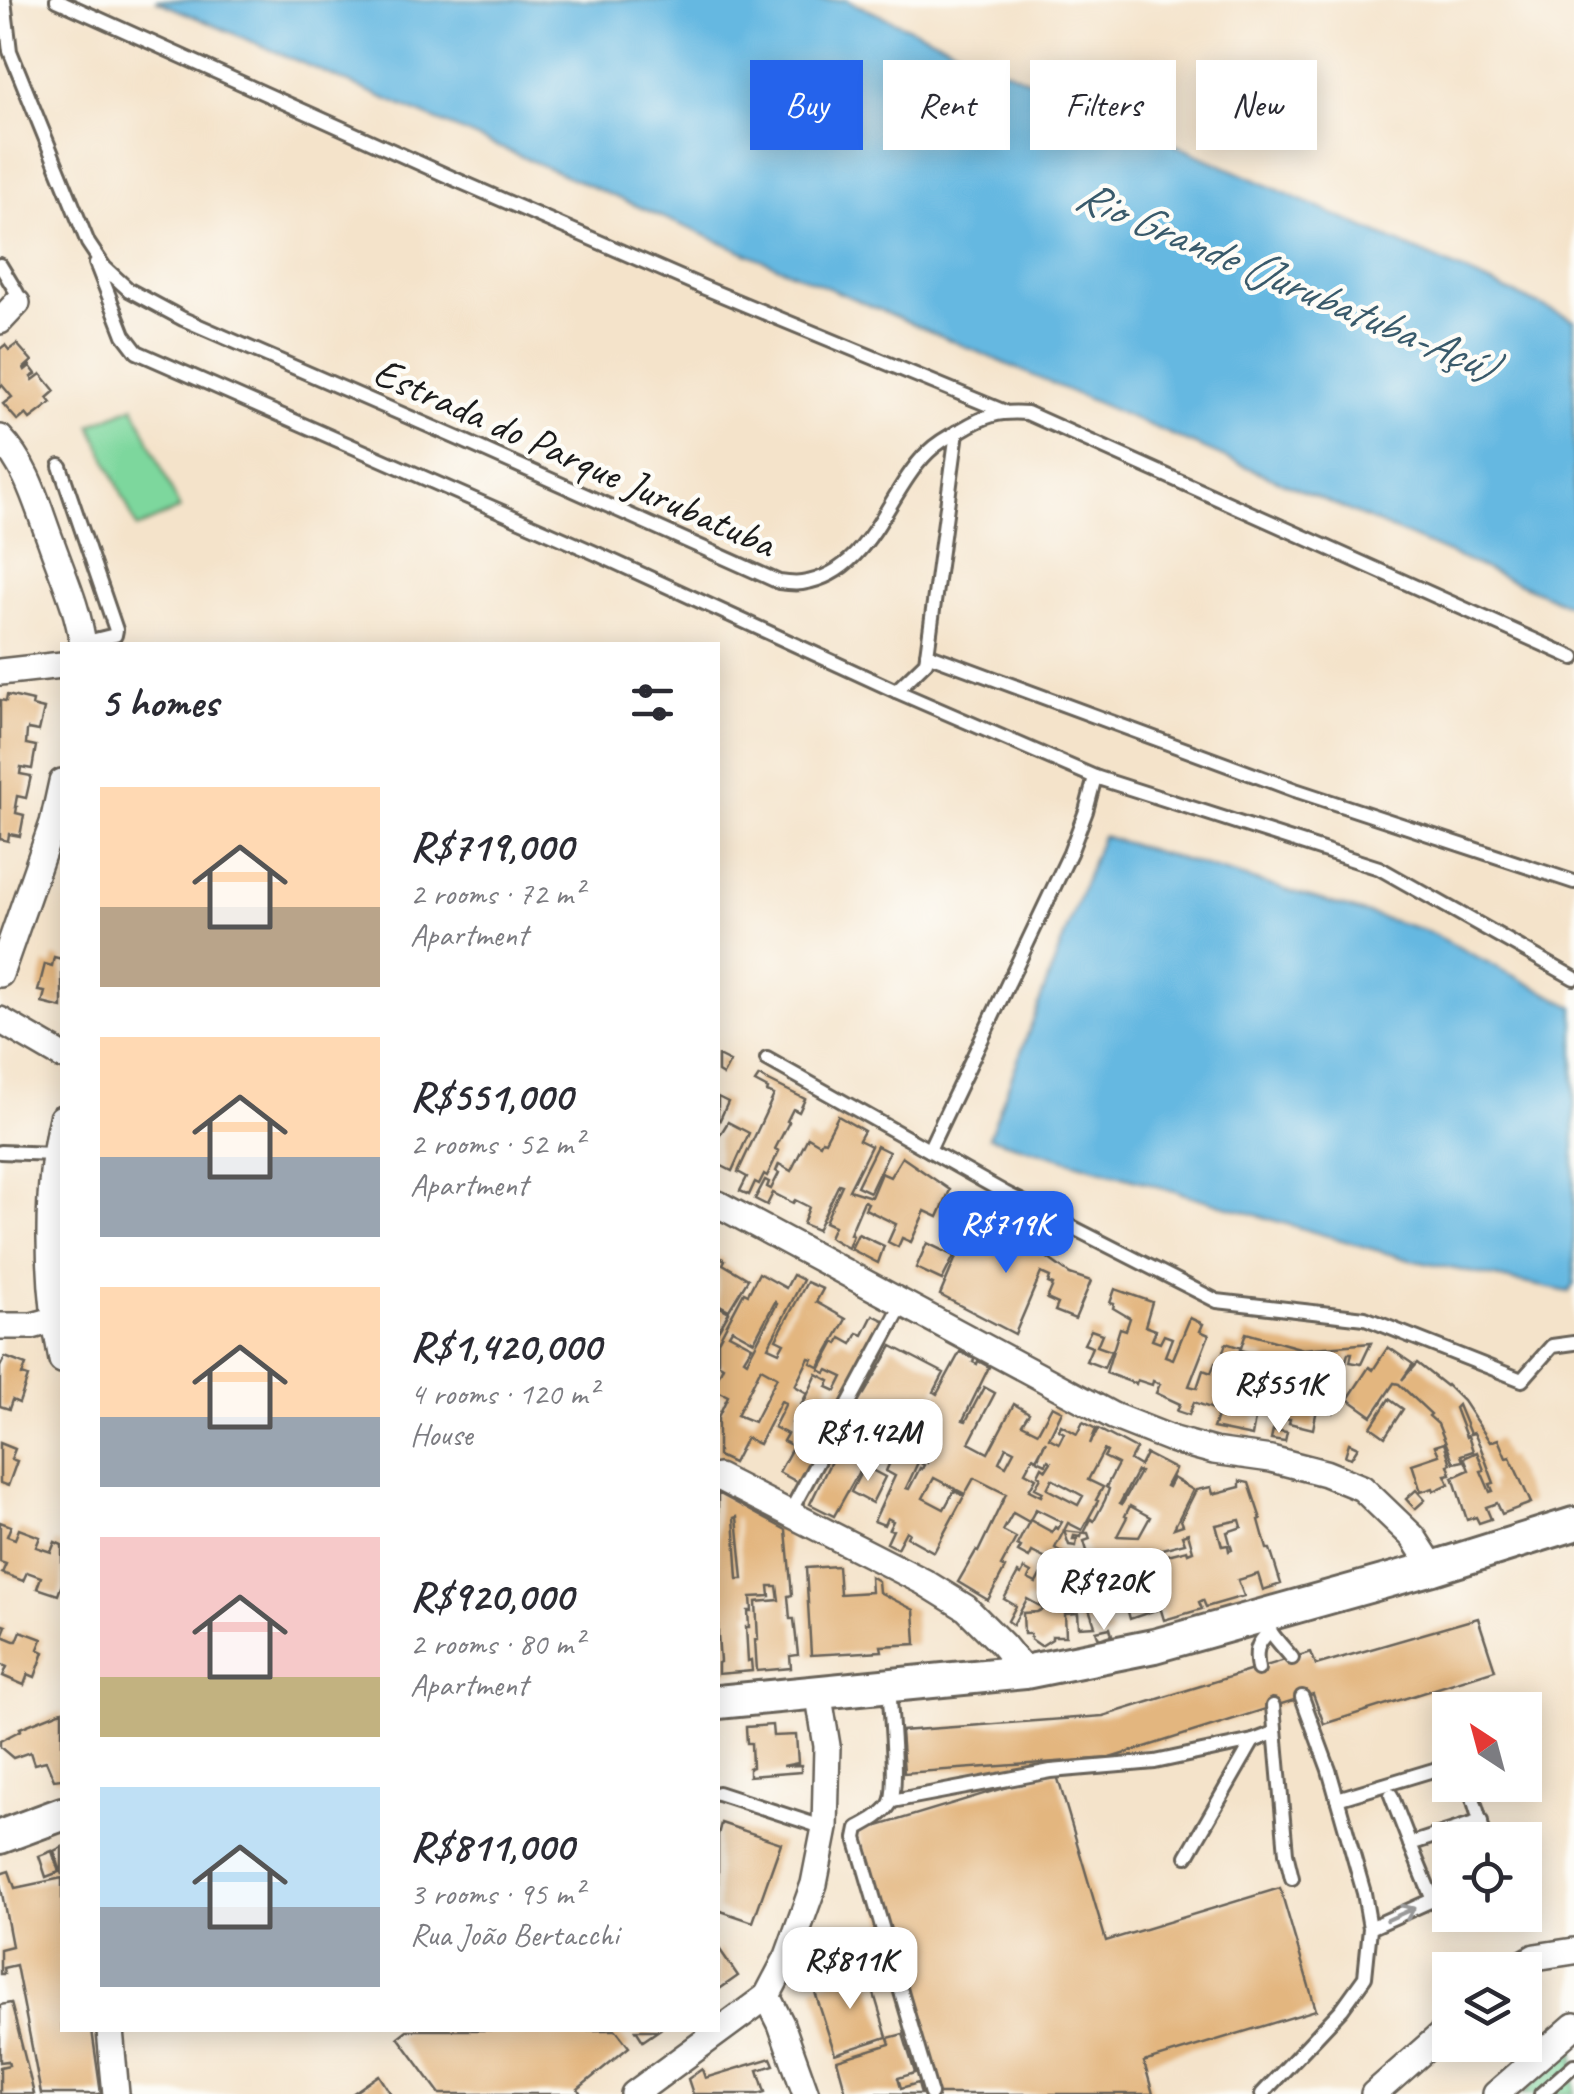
<!DOCTYPE html>
<meta charset="utf-8">
<style>
:root{--surface:#fff;--page:#f2f2f3;--text:#2b2b33;--muted:#7c7c81;--accent:#2563eb}
body{margin:0;font-family:Caveat,sans-serif;background:var(--page);color:var(--text);height:100vh;display:flex;flex-direction:column;font-size:38px;white-space:nowrap}
*{box-sizing:border-box;margin:0}
p{font-size:32px;color:var(--muted)}
.icon{flex:none;width:55px;height:55px;fill:none;stroke:currentColor;stroke-width:2;stroke-linecap:round;stroke-linejoin:round}
.map{position:relative;flex:1;overflow:hidden}
.side{position:absolute;left:60px;top:642px;width:660px;height:1390px;display:flex;flex-direction:column;background:var(--surface);border-radius:0px;box-shadow:0 5px 25px #0003}
.side>*{flex:none}
.top-card{position:absolute;left:750px;top:60px;width:672px;height:90px;display:flex;gap:20px}
.needle{width:65px;rotate:324deg}
.fabs{position:absolute;left:1432px;top:1692px;display:grid;gap:20px}
.fabs a{display:grid;place-items:center;width:110px;height:110px;border-radius:0px;background:var(--surface);box-shadow:0 5px 25px #0003;font-size:50px}
.price{position:absolute;translate:-50% -85px;padding:0 22px;border-radius:20px;background:#fff;color:#222;font-size:32px;line-height:65px;filter:drop-shadow(0 2px 5px #0008)}
.price::after{content:'';position:absolute;left:50%;top:60px;width:30px;height:22px;margin-left:-15px;background:inherit;clip-path:polygon(0 0,100% 0,50% 100%)}
.price.selected{background:var(--accent);color:#fff}
ul{padding:0;list-style:none}
li{display:flex;align-items:center;gap:30px;height:250px;padding:0 40px}
li span{display:grid;place-items:center;flex:none;width:280px;height:200px;border-radius:0px;color:#555}
li>.icon{margin-inline-start:auto}
span .icon{width:120px;height:120px;fill:#fffc;stroke-width:1}
li b{font-size:42px}
h2{display:flex;justify-content:space-between;align-items:center;height:120px;padding:0 40px;font-size:42px}
.chip{padding:0 35px;border-radius:0px;background:var(--surface);box-shadow:0 5px 25px #0003;font-size:35px;line-height:90px}
.chip.selected{background:var(--accent);color:#fff}
.map>svg:first-child{display:block}
.green{fill:#7dd79d;stroke:#4c7a5c;stroke-width:2.5}
.water{fill:#65b8e1;stroke:#406a7e;stroke-width:2.5}
.building{fill:#e3b67f;fill-rule:evenodd}
.lines{fill:none;stroke-linecap:round;stroke-linejoin:round}
.service-casing{stroke:#686259;stroke-width:18}
.minor-casing{stroke:#686259;stroke-width:30}
.tertiary-casing{stroke:#686259;stroke-width:38}
.service{stroke:#fff;stroke-width:12}
.minor{stroke:#fff;stroke-width:25}
.tertiary{stroke:#fff;stroke-width:32}
.oneway{stroke:#999}
.labels{text-anchor:middle;stroke-width:9;stroke-linejoin:round;paint-order:stroke}
.street-label{font-size:42px;fill:#1c1c1c;stroke:#fdfcf7}
.water-label{font-size:45px;font-style:italic;fill:#395a6b;stroke:#fdfcf7}
</style>
<div class="map">
<svg width="1574" height="2094" viewBox="0 0 1574 2094">
<rect width="100%" height="100%" fill="#fdfcf7"/>
<filter id="ink" filterUnits="userSpaceOnUse"><feTurbulence type="fractalNoise" baseFrequency=".01" numOctaves="2"/><feDisplacementMap in="SourceGraphic" scale="20" xChannelSelector="R" yChannelSelector="G"/><feConvolveMatrix kernelMatrix="1 2 1 2 8 2 1 2 1" color-interpolation-filters="sRGB"/></filter>
<filter id="wash" filterUnits="userSpaceOnUse"><feTurbulence type="fractalNoise" baseFrequency=".0048" numOctaves="4" result="noise"/><feDisplacementMap in="SourceGraphic" scale="40" xChannelSelector="R" yChannelSelector="G"/><feGaussianBlur stdDeviation="2.25" result="paint"/><feColorMatrix in="noise" values="0 0 0 0 0 0 0 0 0 0 0 0 0 0 0 0 0 1.4 0 .05"/><feComposite in="paint" operator="in"/></filter>
<g filter="url(#wash)">
<rect width="100%" height="100%" fill="#f4e3ca"/>
<!-- green -->
<g class="green">
<polygon points="134,406 180,509 137,528 91,425"/>
<polygon points="1574,2048 1574,2094 1522,2094"/>
</g>
<!-- water -->
<g class="water">
<polygon points="155,0 846,0 1574,320 1574,607"/>
<polygon points="1102,836 1427,931 1574,1007 1574,1283 1569,1292 1410,1260 989,1137"/>
</g>
<g id="blocks">
<!-- building -->
<g class="building">
<polygon points="17,344 32,361 24,368 25,370 30,366 36,374 31,377 33,380 41,374 55,391 47,398 51,403 30,419 26,414 18,421 3,404 12,397 2,385 0,387 0,349 5,345 9,350"/>
<polygon points="7,695 33,701 32,706 44,709 39,731 28,729 27,731 26,744 36,746 32,769 21,767 20,774 31,776 26,798 17,796 15,807 17,807 16,813 24,815 20,836 9,834 8,841 0,839 0,700 6,701"/>
<polygon points="54,957 62,959 62,1008 42,1003 45,992 38,991 45,964 52,966"/>
<polygon points="718,1056 730,1062 723,1075 718,1072"/>
<polygon points="759,1076 805,1099 799,1112 793,1109 787,1121 789,1122 775,1149 779,1151 767,1176 764,1174 759,1184 755,1182 749,1195 740,1191 747,1177 738,1172 774,1095 767,1092 768,1089 755,1082"/>
<polygon points="718,1097 728,1102 718,1124"/>
<polygon points="838,1116 864,1131 859,1140 871,1146 849,1190 871,1197 881,1173 890,1177 902,1157 950,1190 938,1217 925,1211 911,1242 902,1238 898,1247 888,1242 896,1224 865,1209 868,1203 864,1201 850,1234 853,1235 848,1248 829,1237 834,1226 825,1222 842,1185 839,1184 817,1230 803,1224 809,1207 795,1200 793,1203 773,1193 767,1205 755,1199 765,1180 769,1182 767,1187 771,1189 779,1173 776,1171 779,1164 791,1171 808,1137 820,1144 822,1140 825,1141"/>
<polygon points="728,1122 749,1133 732,1171 718,1164 718,1138"/>
<polygon points="877,1146 889,1152 870,1192 857,1186"/>
<polygon points="967,1202 1006,1229 1004,1233 1017,1239 1009,1256 1014,1259 1020,1247 1037,1254 1038,1251 1070,1274 1091,1281 1075,1319 1055,1311 1058,1304 1047,1299 1053,1285 1048,1283 1050,1277 1041,1273 1015,1334 940,1295 962,1243 975,1249 978,1242 971,1239 974,1227 969,1225 972,1219 970,1218 967,1224 963,1222 965,1217 961,1216"/>
<polygon points="858,1234 884,1246 878,1263 851,1249"/>
<polygon points="927,1243 954,1256 942,1280 916,1268"/>
<polygon points="718,1256 725,1260 723,1264 748,1279 729,1310 718,1304"/>
<path d="M759,1273L786,1288L793,1275L803,1280L768,1347L779,1352L784,1343L776,1339L807,1282L823,1289L816,1302L846,1319L819,1367L811,1363L813,1359L809,1358L795,1386L807,1393L792,1423L812,1434L816,1426L820,1428L822,1423L800,1411L817,1374L830,1381L827,1387L836,1391L843,1377L828,1370L826,1373L820,1370L835,1342L838,1344L841,1338L852,1344L858,1333L863,1335L873,1315L887,1322L799,1483L779,1472L793,1446L783,1441L787,1434L774,1427L786,1403L781,1401L759,1444L746,1438L733,1463L718,1456V1417L728,1396L718,1391V1377L723,1366L718,1363V1341L744,1292L748,1294ZM775,1302L777,1304L747,1361L744,1359L752,1346L729,1334L732,1329L754,1341ZM761,1368L777,1377L754,1422L737,1415Z"/>
<path d="M1115,1289L1152,1302L1145,1326L1156,1330L1152,1340L1160,1343L1164,1335L1172,1338L1165,1356L1173,1359L1190,1318L1203,1324L1200,1331L1209,1335L1189,1386L1197,1388L1203,1370L1211,1373L1215,1363L1219,1364L1226,1343L1241,1348L1246,1333L1303,1349L1371,1343L1361,1364L1350,1362L1352,1353H1348L1333,1413L1317,1409L1313,1429L1289,1423L1290,1419L1256,1413L1252,1436L1213,1428L1219,1411L1194,1402L1189,1415L1177,1411L1180,1404L1156,1393L1160,1384L1153,1381L1152,1385L1137,1380L1136,1384L1106,1373L1120,1328L1126,1330L1130,1318L1113,1308L1114,1304L1110,1303ZM1240,1350L1265,1357L1263,1372L1247,1367L1249,1359L1238,1356ZM1227,1387L1236,1390L1231,1406L1222,1403Z"/>
<polygon points="718,1306 729,1312 718,1331"/>
<polygon points="1091,1330 1102,1334 1097,1346 1111,1351 1104,1368 1086,1361 1092,1347 1084,1344"/>
<path d="M892,1346L944,1373L934,1392L937,1394L960,1352L974,1359L973,1362L977,1364L978,1361L989,1367L963,1420L966,1421L984,1387L995,1393L969,1443L988,1453L1014,1404L1029,1413L1022,1424L1038,1432L1052,1406L1062,1411L1049,1438L1059,1443L1064,1433L1059,1430L1061,1425L1077,1434L1083,1422L1096,1429L1090,1444L1098,1429L1136,1449L1130,1460L1140,1466L1146,1454L1175,1469L1166,1486L1168,1487L1173,1478L1193,1490L1174,1528L1183,1525L1181,1520L1196,1490L1211,1487L1213,1494L1240,1487V1481L1249,1483L1261,1519L1259,1520L1267,1549H1270L1281,1584L1263,1590L1258,1574L1238,1580L1244,1596L1206,1607L1203,1600L1199,1602L1202,1609L1164,1620L1148,1566L1139,1569L1131,1552L1125,1554L1130,1577L1144,1573L1152,1599L1156,1598L1159,1609L1130,1619L1121,1586H1118L1117,1582L1124,1578L1123,1575L1116,1577L1114,1571L1099,1575L1096,1563L1091,1564L1084,1541L1090,1539L1088,1533H1084L1091,1519L1094,1521L1105,1500L1109,1489L1106,1487L1118,1464L1104,1457L1107,1452L1104,1450L1088,1480L1103,1487L1096,1500L1098,1501L1082,1530L1068,1523L1055,1548L1073,1559L1086,1554L1089,1562L1085,1563L1100,1599L1087,1603L1095,1626L1079,1627L1078,1613L1065,1614L1066,1636H1052V1639L1041,1646L1031,1639L1030,1634H1024L1023,1613L1037,1612L1048,1607L1044,1604L1042,1607L1027,1599L1013,1625L1008,1621L1016,1606L1004,1599L1018,1573L1021,1575L1024,1569L1031,1573L1028,1579L1036,1583L1048,1560L1032,1552L1029,1558L1018,1552L1021,1547L1017,1545L1029,1522L1013,1513L1003,1531L1016,1538L1001,1566L1005,1568L988,1600L958,1582L976,1551L978,1552L1006,1494L974,1478L965,1494L934,1478L923,1498L944,1509L954,1491L964,1496L934,1552L907,1537L909,1533L906,1531L897,1548L887,1543L893,1530L889,1529L893,1521L887,1518L884,1525L874,1521L895,1476L886,1471L892,1458L898,1461L901,1456L894,1452L887,1463L877,1458L872,1468L863,1464L834,1516L810,1504L834,1455L828,1452L860,1392L864,1394ZM1046,1441L1037,1460L1046,1464L1048,1460L1051,1462L1046,1470L1042,1467L1038,1475L1041,1477L1035,1488L1043,1492L1041,1496L1029,1490L1036,1478L1025,1472L1033,1457L1036,1459ZM1006,1447L1014,1451L1006,1466L999,1462ZM927,1453L931,1455L927,1463L924,1461L922,1464L924,1465L922,1469L920,1468L909,1489L906,1488L921,1456L925,1458ZM1137,1471L1140,1472L1122,1504L1120,1503ZM1052,1479L1083,1496L1078,1505L1047,1489ZM1130,1506L1150,1517L1139,1537L1117,1536L1127,1517L1125,1516ZM1036,1509L1062,1522L1058,1529L1055,1527L1052,1532L1030,1520ZM1240,1520L1242,1527L1227,1532L1232,1550L1229,1551L1228,1545L1222,1546L1216,1525ZM1188,1533L1193,1551L1188,1553L1187,1550L1160,1557L1158,1550L1185,1543L1182,1535ZM1059,1580L1065,1583V1592H1061V1596H1050Z"/>
<polygon points="1388,1347 1413,1364 1402,1380 1417,1363 1446,1386 1447,1385 1463,1401 1490,1442 1498,1439 1506,1458 1510,1457 1531,1503 1502,1514 1497,1503 1486,1507 1491,1519 1479,1523 1476,1517 1467,1520 1453,1477 1469,1470 1464,1458 1477,1452 1484,1470 1481,1471 1490,1492 1493,1491 1490,1484 1494,1483 1480,1446 1474,1433 1470,1434 1458,1405 1455,1408 1466,1437 1468,1436 1473,1451 1461,1455 1463,1461 1454,1463 1438,1424 1429,1416 1431,1414 1399,1384 1394,1383 1372,1416 1348,1399 1369,1367 1373,1370"/>
<polygon points="5,1357 26,1365 22,1375 28,1377 19,1403 12,1400 9,1409 0,1406 0,1367"/>
<polygon points="1389,1399 1403,1409 1385,1437 1371,1427"/>
<polygon points="1273,1430 1287,1432 1285,1441 1271,1439"/>
<polygon points="0,1443 15,1449 11,1459 17,1461 8,1486 0,1483"/>
<polygon points="1349,1443 1358,1447 1351,1458 1345,1456"/>
<polygon points="1444,1443 1451,1464 1448,1465 1451,1474 1445,1475 1449,1484 1434,1491 1433,1488 1421,1492 1412,1464 1439,1455 1435,1446"/>
<polygon points="864,1466 885,1477 872,1503 851,1492"/>
<polygon points="1416,1490 1425,1500 1415,1509 1406,1499"/>
<path d="M718,1493L786,1530L792,1595L788,1596L790,1619H794L798,1655L790,1656L791,1668L757,1671L755,1640H758L756,1602L779,1600L777,1586H769L770,1596L751,1597L752,1611H748L749,1627H746L748,1661L751,1660L752,1671L718,1674V1663L720,1662L718,1635ZM737,1517L743,1579H738L734,1518Z"/>
<polygon points="0,1522 11,1526 7,1536 15,1539 19,1529 40,1537 36,1547 51,1552 55,1542 62,1545 62,1584 58,1595 37,1588 41,1577 27,1572 23,1581 2,1573 6,1564 0,1562"/>
<polygon points="1064,1531 1082,1533 1081,1537 1074,1536 1073,1539 1077,1539 1076,1546 1069,1545"/>
<polygon points="838,1566 840,1594 871,1592 870,1576 878,1581 879,1592 914,1610 916,1644 881,1646 882,1651 811,1655 806,1568"/>
<polygon points="1478,1618 1495,1670 1324,1724 1313,1694 1110,1758 904,1773 901,1731 1103,1716 1311,1652 1316,1665"/>
<polygon points="0,1624 6,1626 2,1636 14,1641 17,1641 21,1631 42,1639 38,1649 44,1652 35,1677 28,1674 24,1685 3,1676 7,1667 0,1664"/>
<polygon points="1110,1628 1112,1635 1099,1639 1096,1631"/>
<polygon points="62,1711 62,1779 54,1780 46,1761 34,1764 30,1752 13,1758 0,1747 0,1741 21,1730 20,1728"/>
<polygon points="772,1725 773,1736 796,1735 798,1763 783,1766 801,1765 801,1772 749,1776 749,1768 752,1767 751,1743 747,1743 746,1727"/>
<polygon points="1056,1772 1106,1941 1280,1888 1316,2010 1144,2062 1153,2094 936,2094 858,1832"/>
<polygon points="721,1823 781,1843 753,1922 718,1910 718,1835"/>
<polygon points="62,1847 62,1875 54,1851"/>
<polygon points="52,1851 59,1872 46,1877 39,1856"/>
<polygon points="9,1871 15,1888 62,1878 62,2030 92,2030 101,2094 41,2094 16,1965 3,1968 4,1974 0,1974 0,1949 12,1946 0,1883 0,1874"/>
<polygon points="718,1947 738,1976 718,1990"/>
<polygon points="879,1956 881,1964 859,1970 857,1962"/>
<polygon points="867,1970 887,2037 835,2054 813,1986"/>
<polygon points="11,2003 21,2042 34,2094 0,2094 0,2067 9,2065 8,2061 0,2062 0,2005"/>
<polygon points="407,2030 616,2030 629,2047 578,2089 581,2094 440,2094 398,2037"/>
<polygon points="636,2030 659,2030 643,2041"/>
<polygon points="903,2034 915,2073 898,2078 901,2088 918,2083 921,2094 846,2093 837,2060 890,2044 888,2038"/>
<polygon points="771,2058 774,2065 758,2070 765,2092 758,2094 693,2094 688,2079 702,2069 705,2078"/>
<polygon points="379,2075 391,2094 352,2094"/>
</g>
</g>
</g>
<g filter="url(#ink)">
<use href="#blocks" fill-opacity="0" stroke="#686259" stroke-width="2.5"/>
<g class="lines">
<!-- service casing -->
<g class="service-casing">
<g id="service">
<path d="M4,0L10,51L88,243L104,267L129,290L183,319L464,441L779,582C786,583 795,584 802,583C871,573 886,493 928,452C938,442 949,436 961,430C986,415 998,411 1027,413L1574,658"/>
<polyline points="57,0 459,181 705,288 1003,411"/>
<polyline points="96,263 124,335 137,352 593,552 896,691 926,662 957,432"/>
<polyline points="0,265 17,293 17,303"/>
<polyline points="60,466 116,630 115,635 83,643"/>
<polyline points="927,654 1295,790 1574,882"/>
<polyline points="896,691 1095,777 1379,868 1574,978"/>
<polyline points="767,1059 1005,1193 1217,1301 1365,1318 1522,1380 1552,1346 1574,1343"/>
<polyline points="929,1150 1070,853 1086,811 1095,777"/>
<polyline points="0,1152 54,1154"/>
<polyline points="789,1514 903,1303"/>
<path d="M1264,1618C1270,1635 1281,1644 1292,1658"/>
<path d="M1258,1669C1255,1652 1256,1644 1269,1632"/>
<path d="M889,1685C890,1708 899,1788 890,1804C883,1815 869,1822 858,1828L856,1838L931,2094"/>
<polyline points="1273,1706 1286,1853 1292,1878"/>
<polyline points="1469,1785 1486,1840"/>
<polyline points="718,1793 825,1828"/>
<polyline points="1391,1795 1410,1844"/>
<polyline points="1337,1799 1450,1765"/>
<polyline points="892,1801 1051,1771 1155,1762 1253,1741 1274,1733"/>
<polyline points="1187,1856 1253,1741"/>
<polyline points="1433,1900 1410,1844 1481,1821"/>
<polyline points="1370,1928 1450,1892"/>
<polyline points="1262,2094 1342,2009 1365,1977 1370,1928 1364,1893 1329,1770 1302,1697"/>
<polyline points="1541,2094 1574,2065"/>
</g>
</g>
<!-- minor casing -->
<g class="minor-casing">
<g id="minor">
<polyline points="0,321 17,303"/>
<path d="M0,438C28,467 37,505 51,542C63,576 78,608 83,645"/>
<polyline points="0,672 62,665"/>
<polyline points="0,974 53,823 62,782"/>
<polyline points="0,1020 62,1056"/>
<path d="M62,1118C45,1191 47,1286 62,1360"/>
<polyline points="718,1204 1113,1416 1174,1440 1214,1451 1271,1459 1325,1473 1362,1488 1413,1537 1433,1568"/>
<polyline points="0,1326 32,1326 54,1320"/>
<polyline points="718,1477 924,1582 966,1608 1003,1645 1025,1672"/>
<polyline points="1513,1970 1535,1957 1574,1951"/>
<polyline points="767,1996 781,2024 806,2094"/>
<polyline points="110,2030 116,2094"/>
<polyline points="634,2094 767,1996 788,1956 814,1884 825,1828 827,1746 818,1691"/>
<polyline points="1374,2094 1450,2027"/>
<polyline points="1496,2094 1574,2026"/>
</g>
</g>
<!-- tertiary casing -->
<g class="tertiary-casing">
<g id="tertiary">
<polyline points="718,1702 1025,1672 1154,1646 1433,1568 1574,1524"/>
<polyline points="0,1837 62,1814"/>
</g>
</g>
<!-- service -->
<use href="#service" class="service"/>
<!-- minor -->
<use href="#minor" class="minor"/>
<!-- tertiary -->
<use href="#tertiary" class="tertiary"/>
</g>
<!-- one-way arrows -->
<defs><path id="oneway-shaft" d="M-6 0H5M1.5-3L5.5 0L1.5 3" fill="none" stroke-width="1.6" stroke-linecap="round" stroke-linejoin="round" transform="scale(2.5)"/></defs>
<use class="oneway" href="#oneway-shaft" transform="translate(1401 1914) rotate(-24)"/>
</g>
<g class="labels">
<!-- street labels -->
<g class="street-label">
<text transform="translate(575 456) rotate(24)" y="15">Estrada do Parque Jurubatuba</text>
</g>
<!-- water labels -->
<g class="water-label">
<text transform="translate(1286 279) rotate(23)" y="16">Rio Grande (Jurubatuba-Açú)</text>
</g>
</g>
</svg>
<div class="fabs">
<a><svg class="needle" viewBox="-14 -14 28 28"><path d="M0-13l5 13h-10z" fill="#e53935"/><path d="M0 13l5-13h-10z" fill="#7c7c81"/></svg></a>
<a><svg class="icon" aria-label="locate" viewBox="0 0 24 24"><circle cx="12" cy="12" r="6"/><path d="M12 2v4M12 18v4M2 12h4M18 12h4"/></svg></a>
<a><svg class="icon" aria-label="layers" viewBox="0 0 24 24"><path d="M12 4l9 5-9 5-9-5zM3 14l9 5 9-5"/></svg></a>
</div>
<b class="price selected" style="left:1006px;top:1276px">R$719K</b>
<b class="price" style="left:1279px;top:1436px">R$551K</b>
<b class="price" style="left:868px;top:1484px">R$1.42M</b>
<b class="price" style="left:1104px;top:1633px">R$920K</b>
<b class="price" style="left:850px;top:2012px">R$811K</b>
<div class="top-card">
<a class="chip selected">Buy</a>
<a class="chip">Rent</a>
<a class="chip">Filters</a>
<a class="chip">New</a>
</div>
<section class="side">
<h2>5 homes<svg class="icon" aria-label="filters" viewBox="0 0 24 24"><path d="M4 7h16M4 17h16"/><circle cx="9" cy="7" r="2"/><circle cx="15" cy="17" r="2"/></svg></h2>
<ul>
<li><span style="background:linear-gradient(#ffd9b3 60%,#b9a48a 0)"><svg class="icon" aria-label="home" viewBox="0 0 24 24"><path d="M3 11l9-7 9 7M6 9v11h12V9"/></svg></span><div><b>R$719,000</b><p>2 rooms · 72 m²</p><p>Apartment</p></div></li>
<li><span style="background:linear-gradient(#ffd9b3 60%,#9aa5b1 0)"><svg class="icon" aria-label="home" viewBox="0 0 24 24"><path d="M3 11l9-7 9 7M6 9v11h12V9"/></svg></span><div><b>R$551,000</b><p>2 rooms · 52 m²</p><p>Apartment</p></div></li>
<li><span style="background:linear-gradient(#ffd9b3 65%,#9aa5b1 0)"><svg class="icon" aria-label="home" viewBox="0 0 24 24"><path d="M3 11l9-7 9 7M6 9v11h12V9"/></svg></span><div><b>R$1,420,000</b><p>4 rooms · 120 m²</p><p>House</p></div></li>
<li><span style="background:linear-gradient(#f6c9c9 70%,#c2b280 0)"><svg class="icon" aria-label="home" viewBox="0 0 24 24"><path d="M3 11l9-7 9 7M6 9v11h12V9"/></svg></span><div><b>R$920,000</b><p>2 rooms · 80 m²</p><p>Apartment</p></div></li>
<li><span style="background:linear-gradient(#bfe0f5 60%,#9aa5b1 0)"><svg class="icon" aria-label="home" viewBox="0 0 24 24"><path d="M3 11l9-7 9 7M6 9v11h12V9"/></svg></span><div><b>R$811,000</b><p>3 rooms · 95 m²</p><p>Rua João Bertacchi</p></div></li>
</ul>
</section>
</div>
